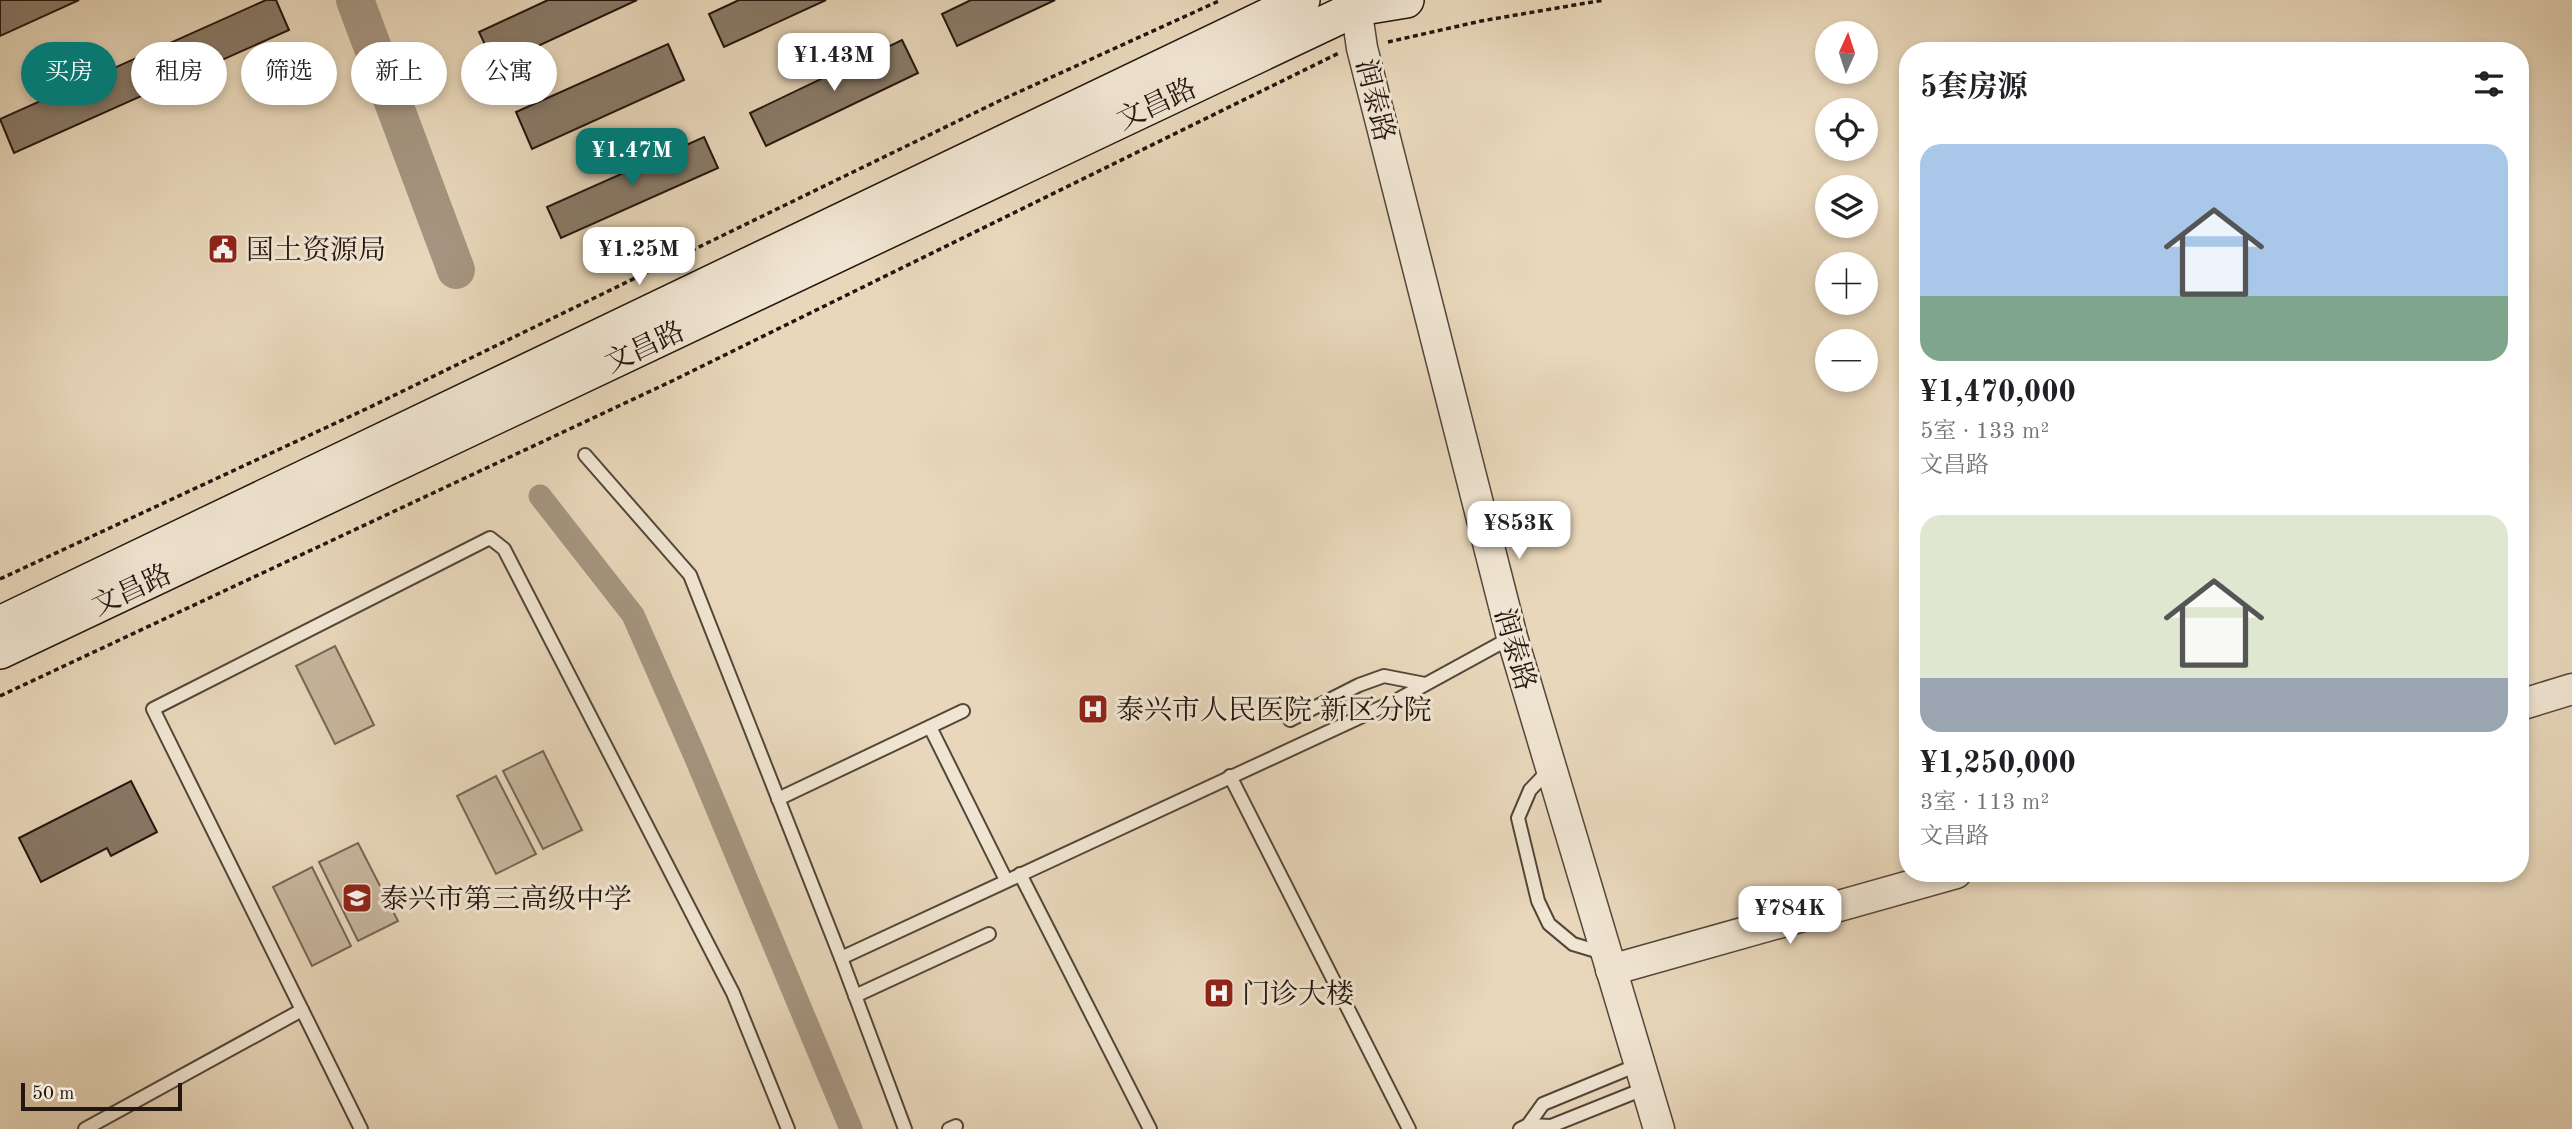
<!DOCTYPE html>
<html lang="zh">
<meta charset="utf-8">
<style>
:root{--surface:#fff;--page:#f2f2f2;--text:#202124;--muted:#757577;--accent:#0f766e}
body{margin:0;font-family:"Old Standard TT","Noto Serif SC",serif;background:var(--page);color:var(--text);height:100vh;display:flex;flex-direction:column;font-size:26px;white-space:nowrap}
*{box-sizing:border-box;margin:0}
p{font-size:23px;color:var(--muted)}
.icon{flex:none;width:38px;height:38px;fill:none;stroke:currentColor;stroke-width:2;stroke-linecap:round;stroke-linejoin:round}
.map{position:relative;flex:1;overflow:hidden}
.drawer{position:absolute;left:1899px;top:42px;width:630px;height:840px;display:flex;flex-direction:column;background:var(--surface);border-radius:28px;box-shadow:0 4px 10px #0003}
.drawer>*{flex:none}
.hud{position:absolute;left:21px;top:42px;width:665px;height:63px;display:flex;gap:14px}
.needle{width:46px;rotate:3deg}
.controls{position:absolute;left:1815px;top:21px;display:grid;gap:14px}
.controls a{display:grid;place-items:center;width:63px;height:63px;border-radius:50%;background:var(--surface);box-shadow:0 4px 10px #0003;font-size:35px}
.scale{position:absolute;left:21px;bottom:18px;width:161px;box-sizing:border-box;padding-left:7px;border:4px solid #23150f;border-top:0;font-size:19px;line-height:24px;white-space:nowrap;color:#23150f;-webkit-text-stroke:5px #f0e5d2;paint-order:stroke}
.price{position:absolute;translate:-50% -60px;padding:0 16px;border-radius:14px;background:#fff;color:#222;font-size:23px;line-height:46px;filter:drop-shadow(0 2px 4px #0008)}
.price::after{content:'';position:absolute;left:50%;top:42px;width:21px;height:16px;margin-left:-10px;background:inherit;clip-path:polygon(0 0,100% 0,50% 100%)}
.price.current{background:var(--accent);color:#fff}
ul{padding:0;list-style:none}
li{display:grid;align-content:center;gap:14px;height:371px;padding:0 21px}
li span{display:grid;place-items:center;height:217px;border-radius:21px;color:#555}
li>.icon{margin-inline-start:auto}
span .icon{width:126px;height:126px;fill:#fffc;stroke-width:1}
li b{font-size:30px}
h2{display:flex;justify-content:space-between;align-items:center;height:84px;padding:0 21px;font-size:30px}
.pill{padding:0 24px;border-radius:32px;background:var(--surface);box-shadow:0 4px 10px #0003;font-size:24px;line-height:63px}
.pill.current{background:var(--accent);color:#fff}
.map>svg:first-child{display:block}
.green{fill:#c7b69d;stroke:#756656;stroke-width:2}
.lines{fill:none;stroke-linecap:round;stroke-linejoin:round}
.canal{stroke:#a59580;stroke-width:23}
.river{stroke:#a59580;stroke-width:38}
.building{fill:#897a68;stroke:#23150f;stroke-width:2}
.service-casing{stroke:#54463a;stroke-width:16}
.tertiary-casing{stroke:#54463a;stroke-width:33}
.secondary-casing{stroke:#23150f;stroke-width:38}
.path{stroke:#23150f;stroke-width:3.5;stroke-dasharray:5 3.5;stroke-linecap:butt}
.service{stroke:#f0e5d2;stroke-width:12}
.tertiary{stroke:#f0e5d2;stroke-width:30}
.secondary{stroke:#f0e5d2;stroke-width:35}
.labels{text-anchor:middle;stroke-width:6;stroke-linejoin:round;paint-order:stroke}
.street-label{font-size:28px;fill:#23150f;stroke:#f0e5d2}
.poi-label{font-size:28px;fill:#23150f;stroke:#f0e5d2;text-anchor:start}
</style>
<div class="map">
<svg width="2572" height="1129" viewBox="0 0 2572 1129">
<rect width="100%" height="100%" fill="#e8d7ba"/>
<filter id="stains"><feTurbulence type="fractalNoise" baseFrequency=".00286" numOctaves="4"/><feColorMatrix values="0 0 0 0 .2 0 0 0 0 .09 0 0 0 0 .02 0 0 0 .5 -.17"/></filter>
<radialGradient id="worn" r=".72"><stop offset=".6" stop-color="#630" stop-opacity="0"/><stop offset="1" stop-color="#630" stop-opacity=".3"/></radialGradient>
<!-- green -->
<g class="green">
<polygon points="335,646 374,725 335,744 296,666"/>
<polygon points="543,751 582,830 543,849 503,771"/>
<polygon points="496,776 536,854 496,874 457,796"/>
<polygon points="358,843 398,921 358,941 319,862"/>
<polygon points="312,867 351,946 312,966 273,887"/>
</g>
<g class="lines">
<!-- canal -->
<polyline class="canal" points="540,496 633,615 695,756 851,1129"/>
<!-- river -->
<polyline class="river" points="355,0 456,270"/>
</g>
<!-- building -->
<g class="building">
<polygon points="0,0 79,0 0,36"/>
<polygon points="266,0 276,0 289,30 14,153 0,119"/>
<polygon points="548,0 637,0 495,66 479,32"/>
<polygon points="739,0 826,0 724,47 709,14"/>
<polygon points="971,0 1055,0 957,46 942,14"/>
<polygon points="902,40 918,73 766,146 750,113"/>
<polygon points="668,44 684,80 532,149 516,112"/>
<polygon points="704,137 718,168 561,238 547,207"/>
<polygon points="131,781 157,832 111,856 107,848 41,882 19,838"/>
</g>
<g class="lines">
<!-- service casing -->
<g class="service-casing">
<g id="service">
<polyline points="585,455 690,575 841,958 905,1129"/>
<polyline points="1290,720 1359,685 1384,676 1425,684"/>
<polyline points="930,727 1006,880"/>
<polyline points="1551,768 1530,790 1518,818 1538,901 1549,924 1573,944 1603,953"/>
<polyline points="1230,776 1409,1129"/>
<polyline points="778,799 963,711"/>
<polyline points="1020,874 1150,1129"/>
<polyline points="841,958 1397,700 1512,637"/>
<polyline points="855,996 989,934"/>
<polyline points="1528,1125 1551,1126 1646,1088"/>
<polyline points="85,1129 302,1010"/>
<polyline points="361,1129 153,709 490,538 504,549 733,993 788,1129"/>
<polyline points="949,1129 956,1126"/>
<polyline points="1520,1129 1528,1125 1543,1104 1640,1064"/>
</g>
</g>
<!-- tertiary casing -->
<g class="tertiary-casing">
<g id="tertiary">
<polyline points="1355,0 1362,48 1512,637 1659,1129"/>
<polyline points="2520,705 2572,689"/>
<polyline points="1611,970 1956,873"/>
</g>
</g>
<!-- secondary casing -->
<g class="secondary-casing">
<g id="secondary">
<polyline points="0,624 1302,0"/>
<polyline points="0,651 1357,8 1406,0"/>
</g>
</g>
<!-- path -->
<g class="path">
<polyline points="1388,42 1481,21 1604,0"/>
<polyline points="0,579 366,409 999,101 1221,0"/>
<polyline points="0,696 672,381 1339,53"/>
</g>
<!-- service -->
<use href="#service" class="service"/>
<!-- tertiary -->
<use href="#tertiary" class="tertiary"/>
<!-- secondary -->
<use href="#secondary" class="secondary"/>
</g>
<!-- icons -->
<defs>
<g id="civic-square" transform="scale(1.575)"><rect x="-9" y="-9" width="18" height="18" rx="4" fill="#8f2418" stroke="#f0e5d2"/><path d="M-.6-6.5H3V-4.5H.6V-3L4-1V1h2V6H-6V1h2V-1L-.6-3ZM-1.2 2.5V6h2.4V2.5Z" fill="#fff"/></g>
<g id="hospital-square" transform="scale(1.575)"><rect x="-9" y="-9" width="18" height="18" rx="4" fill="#8f2418" stroke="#f0e5d2"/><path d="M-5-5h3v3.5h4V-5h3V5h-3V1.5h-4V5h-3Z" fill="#fff"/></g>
<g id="school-square" transform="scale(1.575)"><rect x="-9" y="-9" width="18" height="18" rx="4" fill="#8f2418" stroke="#f0e5d2"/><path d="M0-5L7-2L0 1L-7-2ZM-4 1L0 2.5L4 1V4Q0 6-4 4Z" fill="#fff"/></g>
</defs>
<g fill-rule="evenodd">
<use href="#civic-square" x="223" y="249"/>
<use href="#hospital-square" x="1093" y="709"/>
<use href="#school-square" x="357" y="898"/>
<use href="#hospital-square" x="1219" y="993"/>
</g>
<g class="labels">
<!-- street labels -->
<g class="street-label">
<text transform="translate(1376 100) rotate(76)" y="10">润泰路</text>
<text transform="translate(1156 103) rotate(-25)" y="10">文昌路</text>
<text transform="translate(644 346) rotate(-25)" y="10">文昌路</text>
<text transform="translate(131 589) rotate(-25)" y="10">文昌路</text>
<text transform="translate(1516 649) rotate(74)" y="10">润泰路</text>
</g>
<!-- poi labels -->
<g class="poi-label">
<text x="246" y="259">国土资源局</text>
<text x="1116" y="719">泰兴市人民医院 新区分院</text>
<text x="380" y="908">泰兴市第三高级中学</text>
<text x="1242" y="1003">门诊大楼</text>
</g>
</g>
<rect width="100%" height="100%" filter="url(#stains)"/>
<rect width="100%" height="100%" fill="url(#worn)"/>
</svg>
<div class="controls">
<a><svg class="needle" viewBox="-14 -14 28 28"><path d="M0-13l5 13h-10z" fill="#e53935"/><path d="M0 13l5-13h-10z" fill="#757577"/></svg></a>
<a><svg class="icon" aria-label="locate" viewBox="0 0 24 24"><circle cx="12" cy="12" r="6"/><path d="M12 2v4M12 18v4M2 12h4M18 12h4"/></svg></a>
<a><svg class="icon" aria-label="layers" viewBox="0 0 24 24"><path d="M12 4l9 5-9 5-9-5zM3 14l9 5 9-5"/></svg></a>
<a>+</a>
<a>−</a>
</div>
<div class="scale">50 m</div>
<b class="price" style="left:834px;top:93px">¥1.43M</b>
<b class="price current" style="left:632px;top:188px">¥1.47M</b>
<b class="price" style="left:639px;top:287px">¥1.25M</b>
<b class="price" style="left:1519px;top:561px">¥853K</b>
<b class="price" style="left:1790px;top:946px">¥784K</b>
<div class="hud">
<a class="pill current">买房</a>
<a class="pill">租房</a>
<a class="pill">筛选</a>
<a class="pill">新上</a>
<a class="pill">公寓</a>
</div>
<section class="drawer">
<h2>5套房源<svg class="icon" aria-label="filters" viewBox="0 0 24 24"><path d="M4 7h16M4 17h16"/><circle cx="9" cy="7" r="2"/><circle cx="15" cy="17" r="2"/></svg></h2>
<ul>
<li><span style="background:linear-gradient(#a9c7e8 70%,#7fa58c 0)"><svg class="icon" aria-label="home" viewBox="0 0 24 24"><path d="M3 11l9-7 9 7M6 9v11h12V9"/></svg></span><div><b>¥1,470,000</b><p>5室 · 133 m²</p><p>文昌路</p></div></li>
<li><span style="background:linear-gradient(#dfe7d0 75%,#9aa5b1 0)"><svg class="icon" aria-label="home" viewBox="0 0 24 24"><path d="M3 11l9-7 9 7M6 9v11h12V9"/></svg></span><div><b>¥1,250,000</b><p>3室 · 113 m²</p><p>文昌路</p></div></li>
</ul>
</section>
</div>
